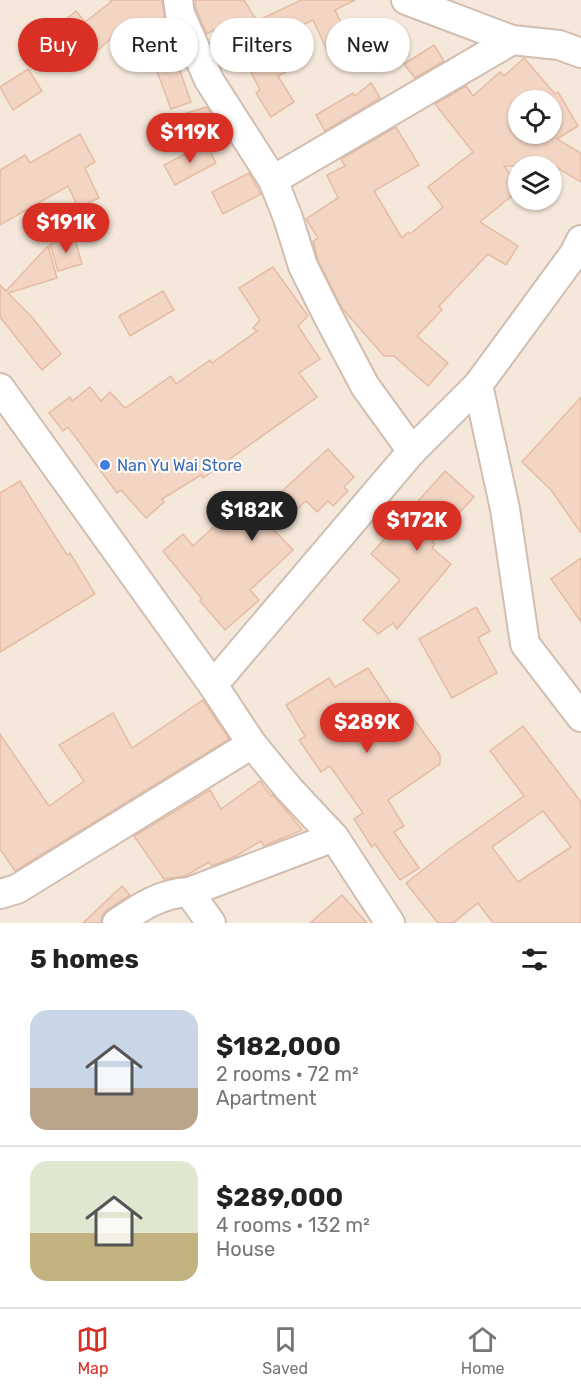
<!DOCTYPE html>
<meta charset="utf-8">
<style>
:root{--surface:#fff;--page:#f2f2f2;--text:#222;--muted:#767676;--line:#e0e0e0;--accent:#d93025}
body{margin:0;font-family:Rubik,sans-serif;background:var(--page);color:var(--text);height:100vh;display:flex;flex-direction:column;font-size:22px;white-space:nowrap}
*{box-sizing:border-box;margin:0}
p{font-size:20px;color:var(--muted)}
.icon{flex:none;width:33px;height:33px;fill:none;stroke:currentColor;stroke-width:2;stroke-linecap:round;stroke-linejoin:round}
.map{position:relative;height:923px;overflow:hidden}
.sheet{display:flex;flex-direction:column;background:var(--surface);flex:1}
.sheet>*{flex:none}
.hud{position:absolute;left:18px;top:18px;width:546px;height:54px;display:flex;gap:12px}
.controls{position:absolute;left:508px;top:90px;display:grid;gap:12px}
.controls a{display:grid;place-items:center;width:54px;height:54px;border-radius:50%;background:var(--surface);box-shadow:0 2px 4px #0004;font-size:30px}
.price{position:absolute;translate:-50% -51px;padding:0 14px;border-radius:21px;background:var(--accent);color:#fff;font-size:20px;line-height:39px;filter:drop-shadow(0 2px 3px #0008)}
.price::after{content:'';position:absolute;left:50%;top:36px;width:18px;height:14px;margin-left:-9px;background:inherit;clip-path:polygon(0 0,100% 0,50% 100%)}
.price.selected{background:#222;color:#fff}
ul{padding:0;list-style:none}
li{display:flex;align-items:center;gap:18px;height:150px;padding:0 30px}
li+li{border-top:2px solid var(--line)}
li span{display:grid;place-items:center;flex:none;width:168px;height:120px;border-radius:18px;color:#555}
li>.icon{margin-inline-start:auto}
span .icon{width:72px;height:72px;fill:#fffc;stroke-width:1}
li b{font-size:26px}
h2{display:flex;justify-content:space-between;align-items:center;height:72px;padding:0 30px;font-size:26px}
.pill{padding:0 21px;border-radius:27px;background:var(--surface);box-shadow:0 2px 4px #0004;font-size:21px;line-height:54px}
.pill.selected{background:var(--accent);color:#fff}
.dock{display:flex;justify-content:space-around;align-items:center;height:84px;border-top:2px solid var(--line);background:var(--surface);font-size:16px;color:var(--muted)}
.dock a{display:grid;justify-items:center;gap:3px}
.dock .selected{color:var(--accent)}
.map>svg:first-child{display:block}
.residential{fill:#f5e8da;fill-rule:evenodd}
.building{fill:#f3d5c3;stroke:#e6bba3;stroke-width:1.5;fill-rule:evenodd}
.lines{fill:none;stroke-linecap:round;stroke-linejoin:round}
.minor-casing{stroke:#d1beb0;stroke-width:32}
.minor{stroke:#fff;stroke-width:28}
.shop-dot{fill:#3f7fe0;stroke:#fffaf3;stroke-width:2}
.labels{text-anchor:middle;stroke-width:4.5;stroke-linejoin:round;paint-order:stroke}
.shop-label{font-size:16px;fill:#366cbe;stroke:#fffaf3;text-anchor:start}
</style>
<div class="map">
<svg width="581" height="923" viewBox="0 0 581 923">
<rect width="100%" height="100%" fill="#fdf6ec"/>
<!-- residential -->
<path class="residential" d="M0,0H581V923H0ZM519,100H552V134H519ZM519,166H552V200H519Z"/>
<!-- building -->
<g class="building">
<polygon points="110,0 162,0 165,20 178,52 174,54 191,102 171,109 155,66 150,69 125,26 80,66 51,31 76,11 85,22 111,2"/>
<polygon points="195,0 244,0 257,21 301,0 355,0 335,10 349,39 327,50 313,20 270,40 286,72 278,76 294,102 271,117 256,93 260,90 242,54 228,60 213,30 207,34 196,9"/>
<polygon points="434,45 444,61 415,78 404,64"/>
<path d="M524,58L555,94L558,92L578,126L557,139L581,153V182L554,166H504L519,186V190L480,222L518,246L506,265L488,254L439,306L442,310L417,336L448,363L428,386L394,356H384L342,308L318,260L313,241L318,238L306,219L338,198L327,175L345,166L341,159L396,127L419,165L374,191L402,238L408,232L410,234L443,207L428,187L473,152L435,104L466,86L473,96L500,72L504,76ZM519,100H552V134H519Z"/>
<polygon points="28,69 42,91 13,110 0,87"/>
<polygon points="371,83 380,98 325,131 316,115 353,93 355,96"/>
<polygon points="207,107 213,117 218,132 189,142 180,115"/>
<polygon points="80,134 95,162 85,168 99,198 78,207 68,186 0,225 0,170 25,155 30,163"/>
<polygon points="206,143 216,163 175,185 164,165"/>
<polygon points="249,173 261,194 223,214 212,192"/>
<polygon points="74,236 82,264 58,271 50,244"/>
<polygon points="48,246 57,278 8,293 31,316 61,354 42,370 0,317 0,285 6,291"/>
<polygon points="273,267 308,316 298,326 320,359 299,373 317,397 203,478 201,475 162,499 164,502 146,518 121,490 117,493 68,427 63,431 49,413 70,397 72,401 90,387 101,401 110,392 125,408 171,376 176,384 210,360 212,363 257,331 253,328 260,320 239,288"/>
<polygon points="163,291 174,310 130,336 119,316"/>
<polygon points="581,397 581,533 551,490 522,462"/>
<polygon points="328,449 354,477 344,487 348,491 333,506 328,501 317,512 306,501 274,530 293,550 250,590 259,600 225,630 200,601 202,599 163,551 183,534 193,546 245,498 258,513"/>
<polygon points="445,471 474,497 432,542 435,544 432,548 451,564 397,629 393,623 378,634 363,620 400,580 371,554"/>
<polygon points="20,481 67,555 70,553 95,594 0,652 0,493"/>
<polygon points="581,558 581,622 551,579"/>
<polygon points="476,607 490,631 478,638 497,673 452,698 419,639"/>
<polygon points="368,668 400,717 408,711 440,755 440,764 388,800 404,826 394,832 419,868 400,880 375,844 372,847 354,819 363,813 330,766 321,772 299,740 305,736 286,705 329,678 335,687"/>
<polygon points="203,700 229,739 15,871 0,849 0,734 49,806 84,781 59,745 113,713 132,748"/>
<path d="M523,726L581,802V923H493L478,903L453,923H438L406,883L452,847L524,796L490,751ZM543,811L571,847L518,882L492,847Z"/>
<polygon points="260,781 271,796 273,795 289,814 302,830 264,846 261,841 236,856 212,866 209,862 185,876 164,879 134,836 210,790 221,809"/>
<polygon points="122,886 130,895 107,910 102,915 101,923 83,923"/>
<polygon points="342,895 367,923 310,923"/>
</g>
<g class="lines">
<!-- minor casing -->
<g class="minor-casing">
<g id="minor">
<polyline points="178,0 180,14 209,80 273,180 288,218 303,266 328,316 365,386 412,451"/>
<polyline points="406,0 512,40 559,45 581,53"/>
<polyline points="273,180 512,40"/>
<polyline points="478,385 505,509 525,644 581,717"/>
<polyline points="0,388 213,685 252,744 289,789 334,837 390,923"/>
<polyline points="213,685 412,451 478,385 574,254 581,240"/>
<polyline points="189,892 211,923"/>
<polyline points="0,894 17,889 252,744"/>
<path d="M117,923C139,908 161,893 189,892L334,837"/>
</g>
</g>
<!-- minor -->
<use href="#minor" class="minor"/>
</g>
<!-- markers -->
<circle class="shop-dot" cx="105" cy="465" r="6"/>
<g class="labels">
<!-- shop labels -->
<g class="shop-label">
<text x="117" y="471">Nan Yu Wai Store</text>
</g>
</g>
</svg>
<div class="controls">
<a><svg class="icon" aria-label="locate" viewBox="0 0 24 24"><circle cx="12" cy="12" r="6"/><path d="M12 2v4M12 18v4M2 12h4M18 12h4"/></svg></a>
<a><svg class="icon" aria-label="layers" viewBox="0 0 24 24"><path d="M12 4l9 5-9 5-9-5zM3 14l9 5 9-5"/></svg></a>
</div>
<b class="price" style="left:190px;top:164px">$119K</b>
<b class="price" style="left:66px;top:254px">$191K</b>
<b class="price selected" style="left:252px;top:542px">$182K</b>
<b class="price" style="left:417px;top:552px">$172K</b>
<b class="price" style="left:367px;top:754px">$289K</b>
<div class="hud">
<a class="pill selected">Buy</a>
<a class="pill">Rent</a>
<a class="pill">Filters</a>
<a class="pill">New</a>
</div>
</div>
<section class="sheet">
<h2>5 homes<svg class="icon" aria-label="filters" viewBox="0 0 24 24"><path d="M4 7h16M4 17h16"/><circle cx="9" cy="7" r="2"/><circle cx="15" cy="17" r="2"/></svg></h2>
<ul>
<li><span style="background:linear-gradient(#c9d6e8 65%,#b9a48a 0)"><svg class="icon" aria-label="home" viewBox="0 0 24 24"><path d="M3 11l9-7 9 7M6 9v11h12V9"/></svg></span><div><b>$182,000</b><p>2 rooms · 72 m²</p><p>Apartment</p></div></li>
<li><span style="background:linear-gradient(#dfe7d0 60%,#c2b280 0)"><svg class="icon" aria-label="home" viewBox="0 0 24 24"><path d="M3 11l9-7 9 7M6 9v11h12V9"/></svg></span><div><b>$289,000</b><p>4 rooms · 132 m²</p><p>House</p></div></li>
</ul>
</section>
<nav class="dock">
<a class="selected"><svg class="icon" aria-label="map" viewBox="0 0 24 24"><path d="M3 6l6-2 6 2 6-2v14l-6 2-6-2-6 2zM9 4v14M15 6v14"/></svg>Map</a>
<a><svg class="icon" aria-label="saved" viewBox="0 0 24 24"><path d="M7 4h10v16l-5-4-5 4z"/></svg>Saved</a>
<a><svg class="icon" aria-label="home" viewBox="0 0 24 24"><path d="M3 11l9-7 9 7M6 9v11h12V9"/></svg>Home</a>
</nav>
